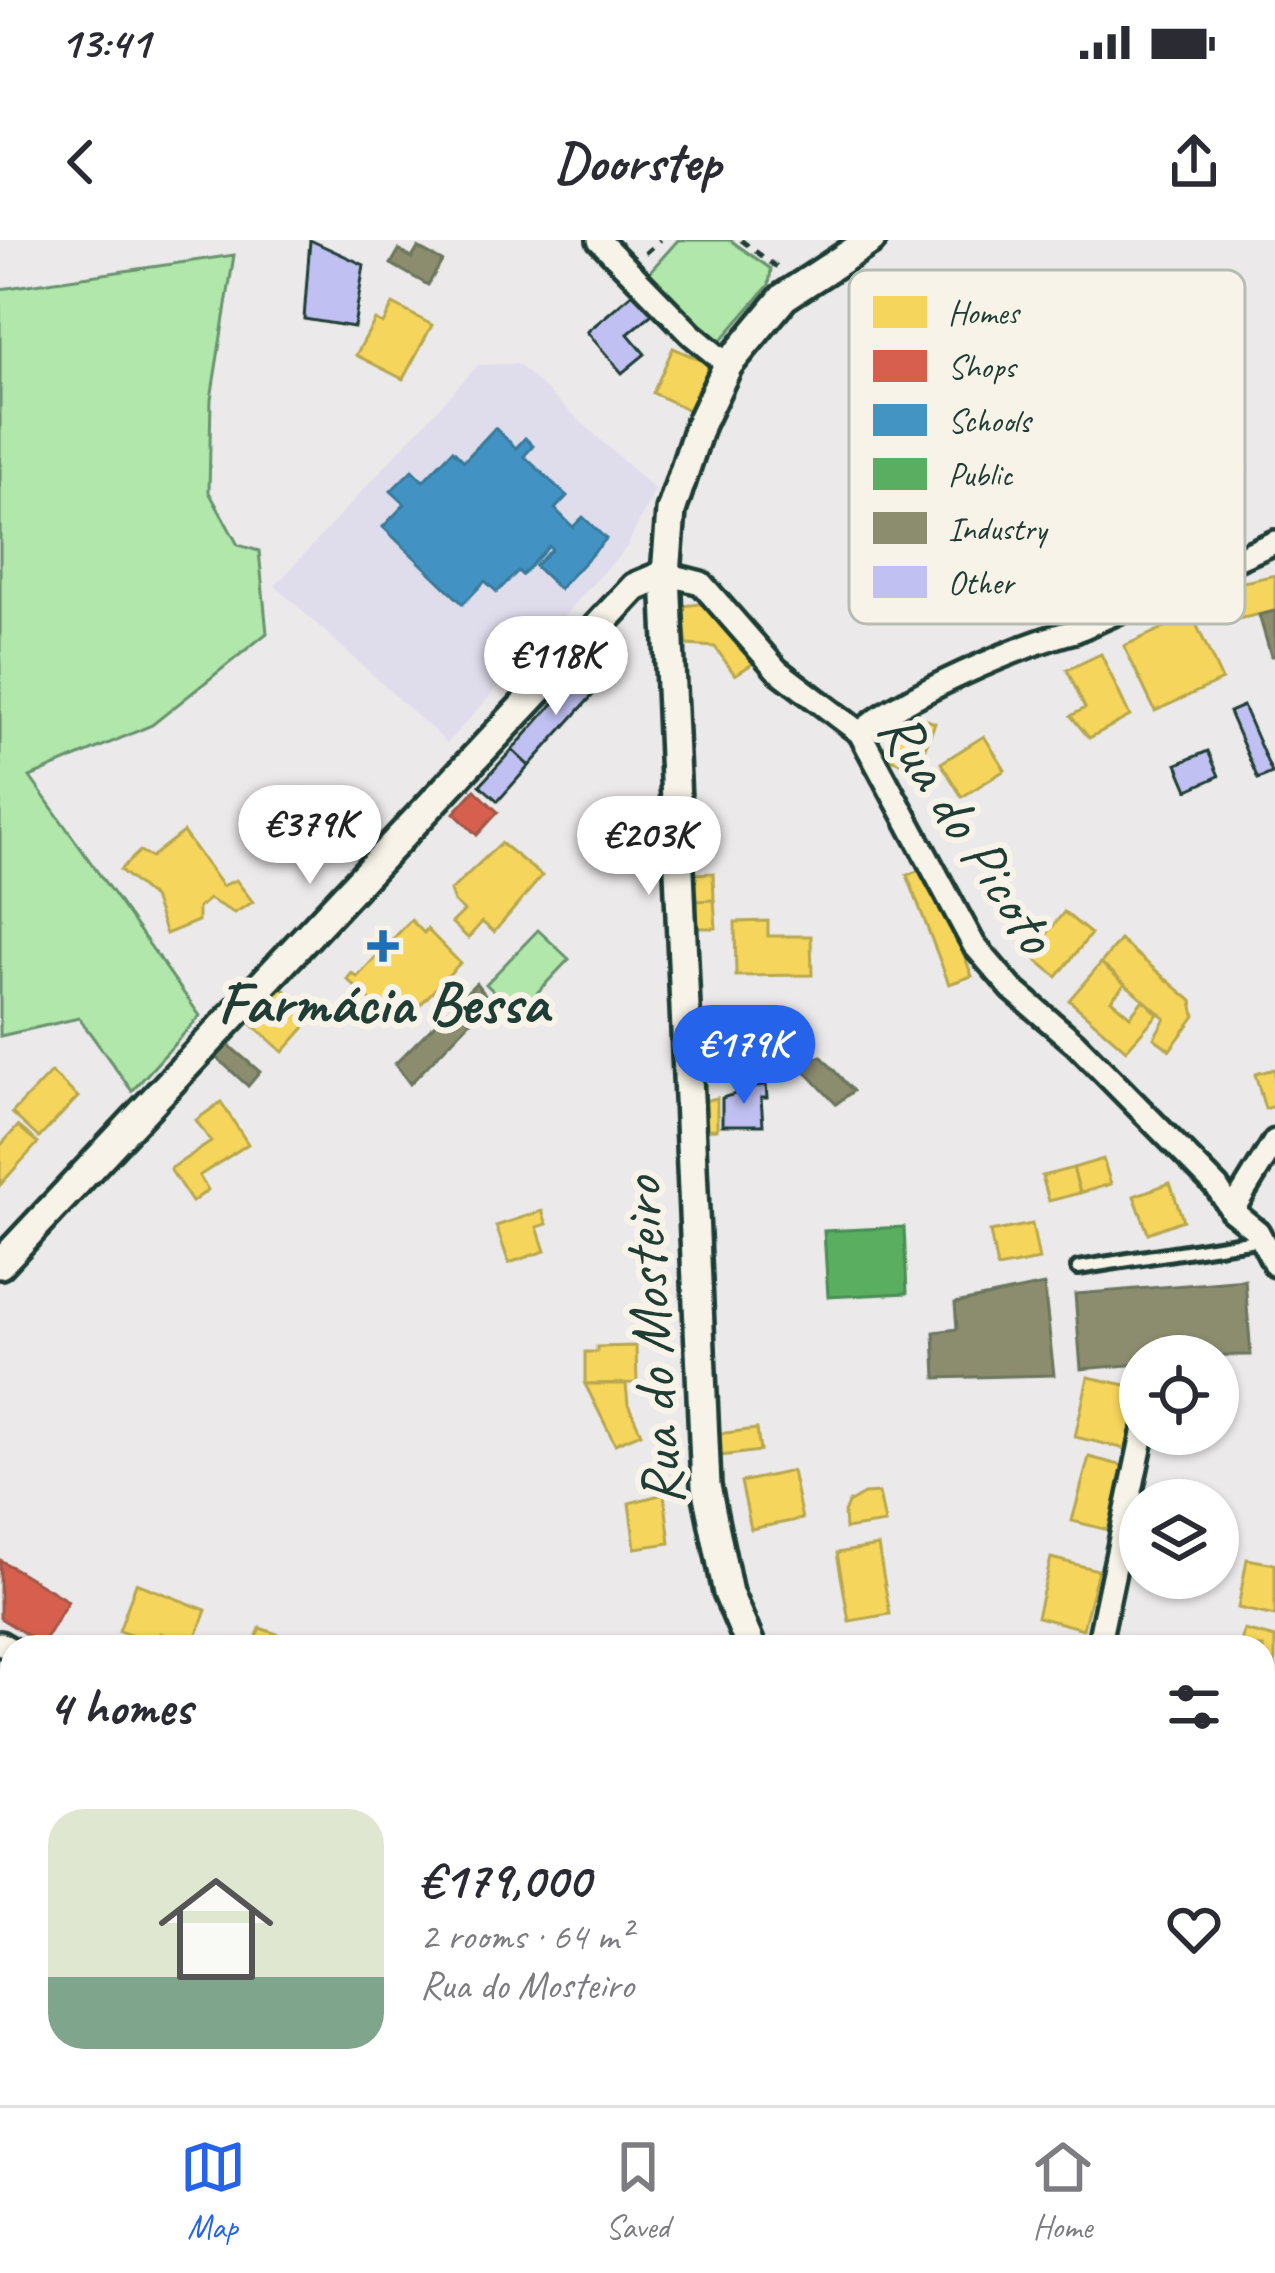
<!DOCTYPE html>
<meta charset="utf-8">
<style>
:root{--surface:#fff;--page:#f7f7f7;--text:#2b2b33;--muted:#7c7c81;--line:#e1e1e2;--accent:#2563eb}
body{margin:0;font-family:Caveat,sans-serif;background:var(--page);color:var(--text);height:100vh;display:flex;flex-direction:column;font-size:45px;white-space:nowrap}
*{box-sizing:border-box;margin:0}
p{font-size:39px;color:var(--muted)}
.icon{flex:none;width:66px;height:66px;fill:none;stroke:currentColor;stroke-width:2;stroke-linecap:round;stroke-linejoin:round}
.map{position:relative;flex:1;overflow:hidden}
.side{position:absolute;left:0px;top:1395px;width:1275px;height:471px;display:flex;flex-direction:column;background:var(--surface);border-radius:36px 36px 0 0;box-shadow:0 3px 9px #0004}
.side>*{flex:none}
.buttons{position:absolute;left:1119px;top:1095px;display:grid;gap:24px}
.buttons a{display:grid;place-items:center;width:120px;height:120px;border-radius:50%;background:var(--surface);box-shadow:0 3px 9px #0004;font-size:60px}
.price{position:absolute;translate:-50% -102px;padding:0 27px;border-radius:42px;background:#fff;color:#222;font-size:39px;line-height:78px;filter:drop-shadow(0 3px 6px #0008)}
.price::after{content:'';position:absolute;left:50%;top:72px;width:36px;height:27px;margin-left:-18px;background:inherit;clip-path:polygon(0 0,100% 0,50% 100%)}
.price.selected{background:var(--accent);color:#fff}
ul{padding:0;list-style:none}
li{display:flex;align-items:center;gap:36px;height:300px;padding:0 48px}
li+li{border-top:3px solid var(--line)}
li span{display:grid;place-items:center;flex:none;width:336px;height:240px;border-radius:36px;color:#555}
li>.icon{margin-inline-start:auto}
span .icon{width:144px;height:144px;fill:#fffc;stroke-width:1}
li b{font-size:51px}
h2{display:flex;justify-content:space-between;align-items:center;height:144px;padding:0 48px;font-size:51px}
.status{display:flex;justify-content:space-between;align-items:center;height:84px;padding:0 60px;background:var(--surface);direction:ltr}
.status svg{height:33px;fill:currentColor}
header{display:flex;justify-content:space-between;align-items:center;height:156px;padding:0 48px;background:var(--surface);font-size:54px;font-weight:600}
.tab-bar{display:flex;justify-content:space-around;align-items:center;height:168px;border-top:3px solid var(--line);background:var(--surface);font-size:33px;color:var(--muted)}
.tab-bar a{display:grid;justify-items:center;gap:6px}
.tab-bar .selected{color:var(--accent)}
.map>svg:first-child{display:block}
.built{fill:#dfddec}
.green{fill:#b1e7aa;stroke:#68926f;stroke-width:3}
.homes{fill:#f6d55c;stroke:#b6a750;stroke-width:3}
.shops{fill:#d6604d;stroke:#9f5646;stroke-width:3}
.schools{fill:#4393c3;stroke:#387998;stroke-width:3}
.public{fill:#5aae61;stroke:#488c54;stroke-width:3}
.industry{fill:#8c8c6e;stroke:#6b745d;stroke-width:3}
.building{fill:#c0c0f2;stroke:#1f3d34;stroke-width:3}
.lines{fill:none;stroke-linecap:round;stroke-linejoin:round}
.lane-casing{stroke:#1f3d34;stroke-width:20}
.street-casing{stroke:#1f3d34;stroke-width:30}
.secondary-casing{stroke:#1f3d34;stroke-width:36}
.path{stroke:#1f3d34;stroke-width:4.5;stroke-dasharray:9 9;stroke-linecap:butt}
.lane{stroke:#f7f3e8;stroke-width:10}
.street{stroke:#f7f3e8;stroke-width:21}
.secondary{stroke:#f7f3e8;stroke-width:27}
.poi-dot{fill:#1f6fb2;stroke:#f7f3e8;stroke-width:4.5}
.labels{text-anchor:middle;stroke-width:12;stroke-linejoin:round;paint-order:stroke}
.street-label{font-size:60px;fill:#1f3d34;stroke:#f7f3e8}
.poi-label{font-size:60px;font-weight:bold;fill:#1f3d34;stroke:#f7f3e8}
.key{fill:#f7f3e8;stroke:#b6bcb2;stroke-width:3}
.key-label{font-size:33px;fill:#1f3d34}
</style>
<div class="status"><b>13:41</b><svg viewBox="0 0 49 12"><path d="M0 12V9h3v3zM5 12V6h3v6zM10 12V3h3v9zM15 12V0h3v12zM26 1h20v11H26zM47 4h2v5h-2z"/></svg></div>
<header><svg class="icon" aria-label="back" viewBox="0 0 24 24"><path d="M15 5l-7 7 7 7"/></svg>Doorstep<svg class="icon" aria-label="share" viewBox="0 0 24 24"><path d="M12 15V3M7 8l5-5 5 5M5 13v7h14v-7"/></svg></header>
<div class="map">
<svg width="1275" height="1865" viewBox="0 0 1275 1865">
<rect width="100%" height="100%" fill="#ece9ea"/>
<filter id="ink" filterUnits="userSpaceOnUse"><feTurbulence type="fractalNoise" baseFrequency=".00833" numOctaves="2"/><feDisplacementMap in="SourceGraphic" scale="24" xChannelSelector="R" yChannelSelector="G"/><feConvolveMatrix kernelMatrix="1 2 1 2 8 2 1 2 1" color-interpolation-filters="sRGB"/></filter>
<g filter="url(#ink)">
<!-- built -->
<polygon class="built" points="518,124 655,250 626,308 447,503 275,346 478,125"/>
<!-- green -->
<g class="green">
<polygon points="678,0 730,0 771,29 769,45 718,104 646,36"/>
<polygon points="234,15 211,159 209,252 238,305 259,311 267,393 152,485 30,537 200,776 132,851 79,778 0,796 0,49"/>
<polygon points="538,690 569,719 517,774 486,744"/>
</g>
<!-- homes -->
<g class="homes">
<polygon points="393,64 432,85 403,139 356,115 375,80 383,84"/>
<polygon points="673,108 710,124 689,170 653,153"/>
<polygon points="1192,129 1247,230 1219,245 1184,181 1135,208 1172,276 1141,293 1085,189 1116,173 1108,159 1156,132 1163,145"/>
<polygon points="1275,335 1275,371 1219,383 1212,349"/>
<polygon points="708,363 757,421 735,435 715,407 687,405 682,366"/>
<polygon points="1192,375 1222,440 1155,471 1124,406"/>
<polygon points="611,395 628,411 597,444 580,428"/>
<polygon points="1101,414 1130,476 1089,498 1071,476 1085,468 1067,430"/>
<polygon points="913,474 935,483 916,530 882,515 897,480 908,485"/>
<polygon points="984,496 1005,530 962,557 941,523"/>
<polygon points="305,548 344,582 318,610 277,574 285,565 280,560 289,550 297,557"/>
<polygon points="183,592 222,646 236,640 253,662 234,673 209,659 198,668 198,681 166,694 153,658 120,630 140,611 151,617"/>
<polygon points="501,603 542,636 494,692 482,682 468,698 452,683 464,671 454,662 450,651"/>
<polygon points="930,626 972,736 949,744 907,635"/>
<polygon points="713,633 714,660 696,661 694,634"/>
<polygon points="714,660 716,688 696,688 696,661"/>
<polygon points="1064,672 1091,694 1057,737 1030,715"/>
<polygon points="411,680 424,693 427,689 460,723 399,787 347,739 352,733 357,737"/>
<polygon points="768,681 768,696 811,696 812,735 736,736 735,682"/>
<polygon points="1120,700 1192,761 1195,776 1170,810 1154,798 1165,778 1101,723"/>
<polygon points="1101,723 1125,744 1111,760 1130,776 1143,760 1158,774 1126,810 1069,760"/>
<polygon points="277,743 314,777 283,812 245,778"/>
<polygon points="1275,829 1275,866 1265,869 1255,834"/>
<polygon points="51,832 78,857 39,898 12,873"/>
<polygon points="717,858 717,889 696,890 695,863"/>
<polygon points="221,862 248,904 199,936 208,950 192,962 170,929 211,902 196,880"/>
<polygon points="18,886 38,903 0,945 0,906"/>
<polygon points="1103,919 1111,944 1080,953 1073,928"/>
<polygon points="1073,928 1080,953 1049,961 1042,936"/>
<polygon points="1170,943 1183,980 1148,993 1134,956"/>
<polygon points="542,971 547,984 537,987 545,1011 509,1023 496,986"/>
<polygon points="1032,984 1039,1020 997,1028 990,992"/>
<polygon points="636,1106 637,1143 585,1144 585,1112 597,1112 597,1107"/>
<polygon points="1088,1137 1140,1148 1126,1209 1075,1197"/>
<polygon points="585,1144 626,1144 628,1164 641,1193 615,1204"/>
<polygon points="757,1189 760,1211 720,1216 717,1194"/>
<polygon points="1089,1217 1124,1226 1108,1290 1072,1281"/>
<polygon points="792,1231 802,1279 751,1289 741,1242"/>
<polygon points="879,1253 885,1283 845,1289 844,1273 848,1263 864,1254"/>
<polygon points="664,1254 670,1303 635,1308 629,1263"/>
<polygon points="878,1306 890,1374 849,1381 837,1313"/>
<polygon points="1051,1318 1098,1330 1083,1389 1037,1377"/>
<polygon points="1247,1319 1275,1324 1275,1376 1238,1368"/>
<polygon points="136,1343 206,1370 193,1405 160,1393 156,1404 119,1391"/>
<polygon points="260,1388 280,1395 279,1401 295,1407 253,1407"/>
<polygon points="1244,1390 1275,1398 1275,1441 1263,1438 1263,1407 1240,1407"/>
<polygon points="387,1854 447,1854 443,1865 414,1865"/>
<polygon points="1028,1854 1061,1854 1066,1865 1009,1865"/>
<polygon points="1150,1854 1199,1854 1205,1865 1156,1865"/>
</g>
<!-- shops -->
<g class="shops">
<polygon points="475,550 498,572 477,595 454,573"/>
<polygon points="0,1320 68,1361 42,1404 0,1378"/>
</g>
<!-- schools -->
<g class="schools">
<polygon points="495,188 516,208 525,198 533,206 524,216 567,256 555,269 573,287 583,277 606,299 559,349 535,326 552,309 549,306 522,335 518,331 497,352 485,341 463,364 383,287 405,264 391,251 412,230 423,241 453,210 464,221"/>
<polygon points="1263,1790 1275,1815 1275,1865 1255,1865 1250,1854 1263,1854"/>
</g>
<!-- public -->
<g class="public">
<polygon points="904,987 907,1053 828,1057 824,991"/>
<polygon points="777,1854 821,1854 835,1860 837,1854 887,1854 892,1865 773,1865"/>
</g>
<!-- industry -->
<g class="industry">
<polygon points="418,8 442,21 428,45 391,24 399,10 412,18"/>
<polygon points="1275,371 1275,416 1271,416 1259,375"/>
<polygon points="476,743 490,761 410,844 395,824"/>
<polygon points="226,803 260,832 248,846 215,816"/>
<polygon points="821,816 853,851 836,864 798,824"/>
<polygon points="1245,1040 1251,1115 1140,1116 1140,1124 1081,1129 1075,1054"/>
<polygon points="1044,1045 1054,1135 936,1138 934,1092 957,1089 955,1063"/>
</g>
<!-- building -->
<g class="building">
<polygon points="310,0 364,25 354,87 304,79"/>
<polygon points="634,52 652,74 628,94 645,114 622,133 587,92"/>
<polygon points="582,431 600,447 529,526 512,510"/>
<polygon points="1243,466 1272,533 1258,539 1229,472"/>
<polygon points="512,510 529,526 498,561 480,545"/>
<polygon points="1208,511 1219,536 1188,550 1177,524"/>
<polygon points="766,844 767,858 761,858 763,885 722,885 722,858"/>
</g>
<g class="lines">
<!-- lane casing -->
<g class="lane-casing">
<polyline id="lane" points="1078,1028 1262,999"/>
</g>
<!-- street casing -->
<g class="street-casing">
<g id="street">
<polyline points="599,0 691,94 728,125"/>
<polyline points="666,334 701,343 777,430 860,493 974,705 1012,749 1075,803 1217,947 1232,971 1258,992 1275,1025"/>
<path d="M860,493C898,458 1025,403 1075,391L1275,302"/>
<polyline points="1232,971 1275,901"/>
<polyline points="0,1403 12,1410"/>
<polyline points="1098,1407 1143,1194"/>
<polyline points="1263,1588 1275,1584"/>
<polyline points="564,1854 583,1865"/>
<polyline points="1113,1854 1117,1865"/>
<polyline points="487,1865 490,1854"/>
</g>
</g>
<!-- secondary casing -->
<g class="secondary-casing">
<g id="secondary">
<polyline points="0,1024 635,347 666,334"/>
<polyline points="751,1407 728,1353 706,1246 666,334 671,271 700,184 728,125 784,57 871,0"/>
<polyline points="951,1854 956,1865"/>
</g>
</g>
<!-- path -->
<g class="path">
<polyline points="741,0 779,29"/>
<polyline points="645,13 660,0"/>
</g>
<!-- lane -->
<use href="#lane" class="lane"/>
<!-- street -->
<use href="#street" class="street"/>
<!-- secondary -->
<use href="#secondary" class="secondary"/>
</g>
</g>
<!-- markers -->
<path class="poi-dot" d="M377 688h12v12h12v12h-12v12h-12v-12h-12v-12h12z"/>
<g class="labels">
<!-- street labels -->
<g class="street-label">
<text transform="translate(969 591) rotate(57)" y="21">Rua do Picoto</text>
<text transform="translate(650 1102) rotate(-94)" y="21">Rua do Mosteiro</text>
</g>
<!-- poi labels -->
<g class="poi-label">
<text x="383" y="783">Farmácia Bessa</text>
</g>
</g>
<!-- legend -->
<rect x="849" y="30" width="396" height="354" rx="18" class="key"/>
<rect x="873" y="56" width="54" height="32" fill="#f6d55c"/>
<rect x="873" y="110" width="54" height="32" fill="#d6604d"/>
<rect x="873" y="164" width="54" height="32" fill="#4393c3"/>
<rect x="873" y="218" width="54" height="32" fill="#5aae61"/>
<rect x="873" y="272" width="54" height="32" fill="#8c8c6e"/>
<rect x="873" y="326" width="54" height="32" fill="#c0c0f2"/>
<g class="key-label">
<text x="948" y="84">Homes</text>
<text x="948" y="138">Shops</text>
<text x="948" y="192">Schools</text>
<text x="948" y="246">Public</text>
<text x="948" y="300">Industry</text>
<text x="948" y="354">Other</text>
</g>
</svg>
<div class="buttons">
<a><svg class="icon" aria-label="locate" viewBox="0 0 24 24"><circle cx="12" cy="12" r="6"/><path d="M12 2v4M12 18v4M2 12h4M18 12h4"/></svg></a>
<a><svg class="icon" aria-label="layers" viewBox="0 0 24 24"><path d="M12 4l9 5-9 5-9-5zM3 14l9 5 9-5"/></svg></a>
</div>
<b class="price" style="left:556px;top:478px">€118K</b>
<b class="price" style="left:310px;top:647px">€379K</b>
<b class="price" style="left:649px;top:658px">€203K</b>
<b class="price selected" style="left:744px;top:867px">€179K</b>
<section class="side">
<h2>4 homes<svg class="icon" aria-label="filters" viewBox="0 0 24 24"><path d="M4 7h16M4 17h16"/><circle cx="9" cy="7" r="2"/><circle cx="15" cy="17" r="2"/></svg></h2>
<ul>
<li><span style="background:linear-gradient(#dfe7d0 70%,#7fa58c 0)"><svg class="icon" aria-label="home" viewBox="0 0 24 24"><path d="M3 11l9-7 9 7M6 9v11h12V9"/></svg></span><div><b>€179,000</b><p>2 rooms · 64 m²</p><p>Rua do Mosteiro</p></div><svg class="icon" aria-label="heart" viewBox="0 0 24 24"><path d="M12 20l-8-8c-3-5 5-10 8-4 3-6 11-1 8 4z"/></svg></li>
</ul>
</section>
</div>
<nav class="tab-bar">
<a class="selected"><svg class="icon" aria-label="map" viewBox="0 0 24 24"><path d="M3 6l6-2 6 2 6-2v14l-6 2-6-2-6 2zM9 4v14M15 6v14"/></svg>Map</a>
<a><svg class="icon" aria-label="saved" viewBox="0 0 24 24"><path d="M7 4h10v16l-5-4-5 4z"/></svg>Saved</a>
<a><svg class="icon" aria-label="home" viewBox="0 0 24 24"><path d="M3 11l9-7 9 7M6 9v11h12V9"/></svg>Home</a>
</nav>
